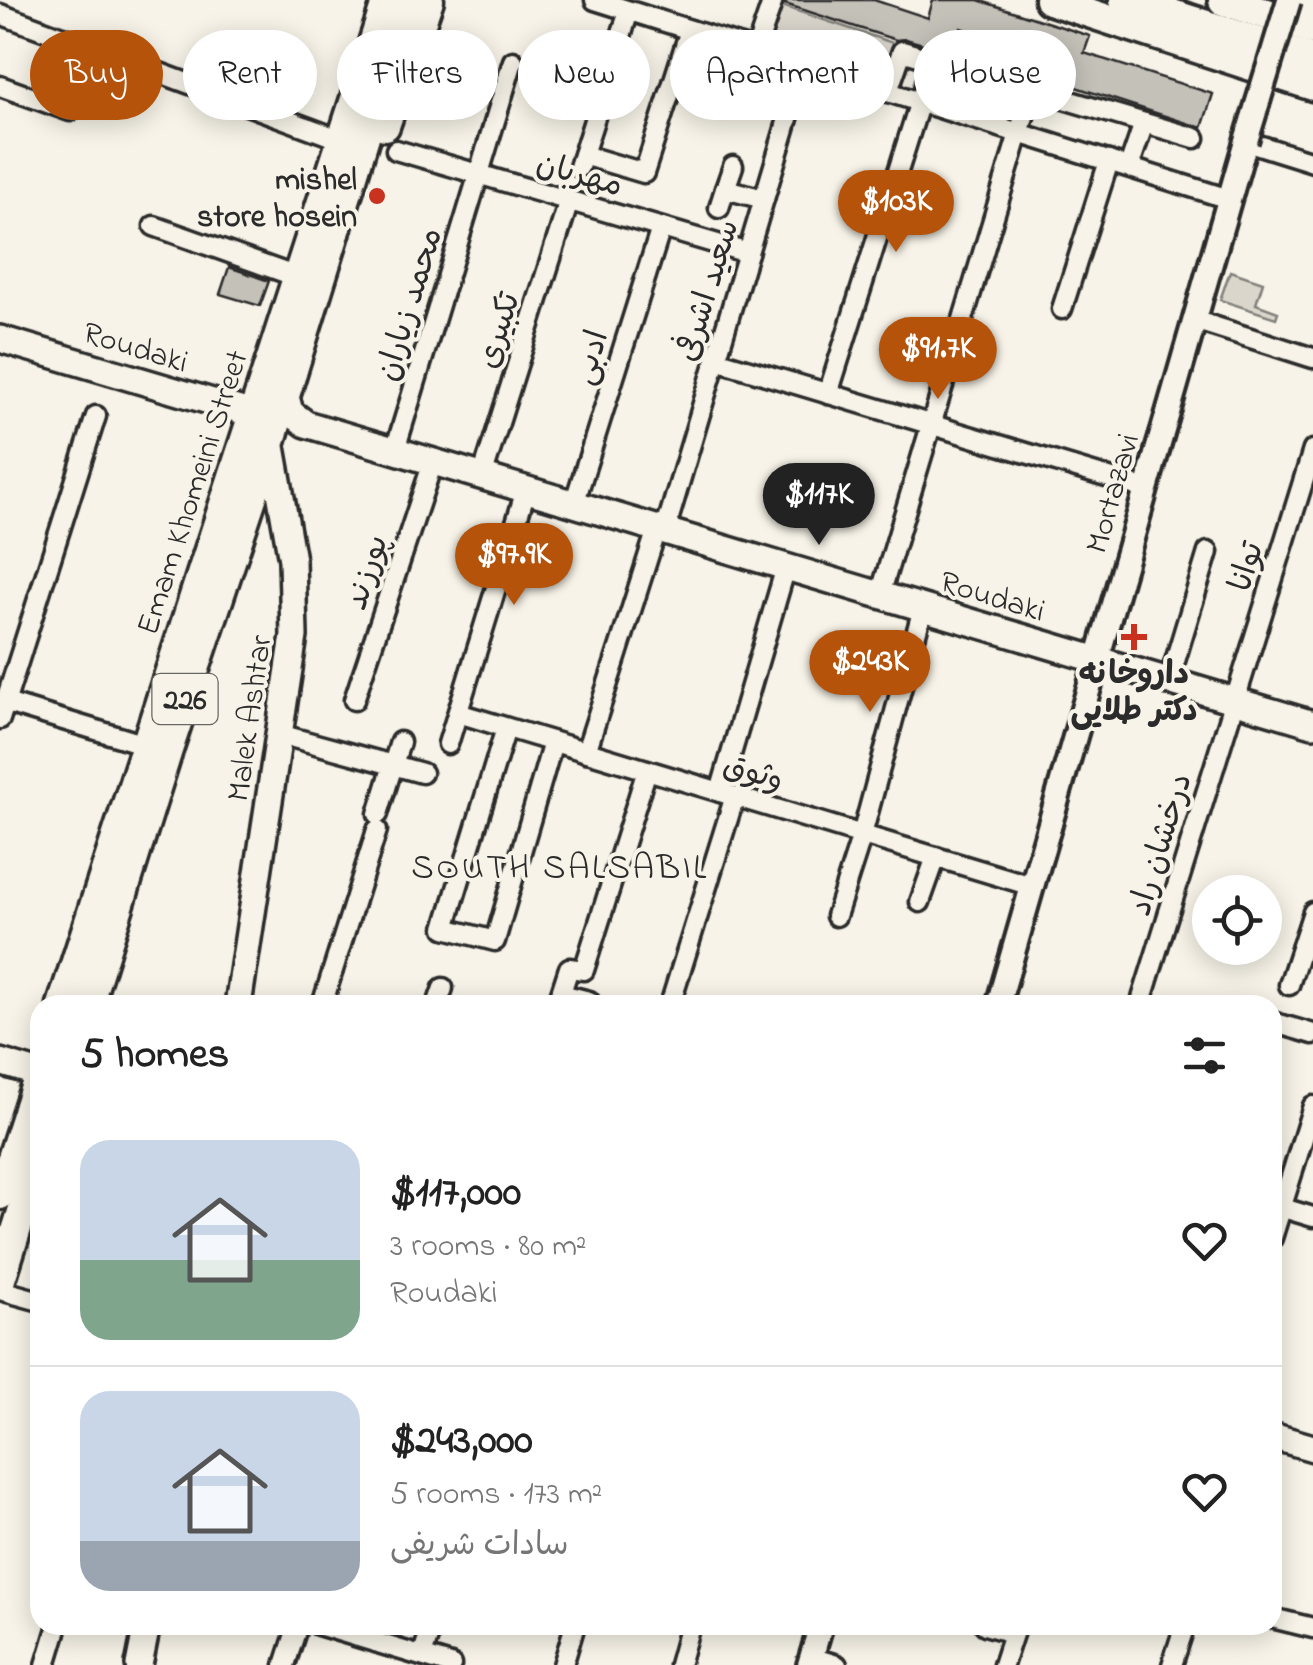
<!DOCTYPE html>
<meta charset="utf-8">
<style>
:root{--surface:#fff;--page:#f6f6f6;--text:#222;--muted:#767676;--line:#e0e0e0;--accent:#b45309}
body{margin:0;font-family:"Indie Flower","Playpen Sans Arabic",sans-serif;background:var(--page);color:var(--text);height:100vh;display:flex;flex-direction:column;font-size:38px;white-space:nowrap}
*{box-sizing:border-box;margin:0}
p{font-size:32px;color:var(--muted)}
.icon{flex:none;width:55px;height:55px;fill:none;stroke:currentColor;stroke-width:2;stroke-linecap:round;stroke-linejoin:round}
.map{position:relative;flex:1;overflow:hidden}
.side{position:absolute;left:30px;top:995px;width:1252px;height:640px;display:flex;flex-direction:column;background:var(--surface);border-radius:30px;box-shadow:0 5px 25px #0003}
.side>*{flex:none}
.banner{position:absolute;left:30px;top:30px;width:1255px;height:90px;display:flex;gap:20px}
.fabs{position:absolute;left:1192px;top:875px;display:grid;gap:20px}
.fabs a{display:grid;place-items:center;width:90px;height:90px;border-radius:50%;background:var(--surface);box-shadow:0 5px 25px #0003;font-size:50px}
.price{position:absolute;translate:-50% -85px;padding:0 22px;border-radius:35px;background:var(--accent);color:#fff;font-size:32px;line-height:65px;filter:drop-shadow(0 2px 5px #0008)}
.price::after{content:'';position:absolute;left:50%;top:60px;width:30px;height:22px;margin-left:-15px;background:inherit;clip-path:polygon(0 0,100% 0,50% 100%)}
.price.selected{background:#222;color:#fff}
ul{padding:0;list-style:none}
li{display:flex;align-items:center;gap:30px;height:250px;padding:0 50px}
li+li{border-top:2px solid var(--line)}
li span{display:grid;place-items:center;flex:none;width:280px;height:200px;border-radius:30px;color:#555}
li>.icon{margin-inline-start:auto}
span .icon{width:120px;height:120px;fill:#fffc;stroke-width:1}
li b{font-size:42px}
h2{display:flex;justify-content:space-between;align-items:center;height:120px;padding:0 50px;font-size:42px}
.pill{padding:0 35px;border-radius:45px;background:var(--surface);box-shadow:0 5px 25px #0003;font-size:35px;line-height:90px}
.pill.selected{background:var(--accent);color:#fff}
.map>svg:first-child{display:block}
.green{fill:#dad6cc;stroke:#82807c;stroke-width:2.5}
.building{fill:#c4c1b9;stroke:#2b2b2b;stroke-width:2.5}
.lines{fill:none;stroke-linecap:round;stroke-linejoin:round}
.minor-casing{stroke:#2b2b2b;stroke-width:25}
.tertiary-casing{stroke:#2b2b2b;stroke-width:30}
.secondary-casing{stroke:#2b2b2b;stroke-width:32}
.primary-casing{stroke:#2b2b2b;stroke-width:35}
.trunk-casing{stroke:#2b2b2b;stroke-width:38}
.minor{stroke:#f7f3e8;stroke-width:18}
.tertiary{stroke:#f7f3e8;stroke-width:22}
.secondary{stroke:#f7f3e8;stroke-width:25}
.primary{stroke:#f7f3e8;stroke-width:28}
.trunk{stroke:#f7f3e8;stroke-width:30}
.tertiary-bridge-casing{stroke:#2b2b2b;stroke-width:30;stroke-linecap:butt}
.tertiary-bridge{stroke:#f7f3e8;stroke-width:22}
.poi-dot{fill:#c8321e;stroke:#f7f3e8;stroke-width:4}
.labels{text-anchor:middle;stroke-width:8;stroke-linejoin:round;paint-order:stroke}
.shield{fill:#f7f3e8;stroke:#686764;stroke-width:2.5}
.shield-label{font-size:30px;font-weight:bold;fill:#2b2b2b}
.street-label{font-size:32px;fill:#2b2b2b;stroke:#f7f3e8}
.poi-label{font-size:32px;font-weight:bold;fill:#2b2b2b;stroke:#f7f3e8;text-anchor:end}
.neighbourhood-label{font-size:35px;letter-spacing:2.5px;fill:#2b2b2b;stroke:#f7f3e8}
</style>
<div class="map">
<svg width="1313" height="1665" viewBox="0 0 1313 1665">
<rect width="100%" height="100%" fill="#f7f3e8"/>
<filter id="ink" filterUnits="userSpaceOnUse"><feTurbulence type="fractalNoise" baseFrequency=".01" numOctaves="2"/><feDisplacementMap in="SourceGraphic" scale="20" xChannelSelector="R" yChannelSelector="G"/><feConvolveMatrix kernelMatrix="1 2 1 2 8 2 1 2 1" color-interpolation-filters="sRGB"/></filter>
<g filter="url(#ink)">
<!-- green -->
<g class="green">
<polygon points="779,5 896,44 885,83 766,44"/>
<polygon points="1230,271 1263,282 1256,304 1278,312 1276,318 1220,300"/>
</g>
<!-- building -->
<g class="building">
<polygon points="785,0 874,0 928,18 933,0 978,0 1090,36 1084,53 1213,94 1202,128 1073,86 1072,89 1039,79 1046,57 961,28 953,53 906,39 896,40 785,4"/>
<polygon points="229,267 269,281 260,306 220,294"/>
</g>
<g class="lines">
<!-- minor casing -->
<g class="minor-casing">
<g id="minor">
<polyline points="595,0 1229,199"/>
<polyline points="0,14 328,135"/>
<polyline points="756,50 773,0"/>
<polyline points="0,86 70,111"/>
<polyline points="888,91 902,51 1195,138"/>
<polyline points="1246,141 1313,162"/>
<polyline points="396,150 748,253"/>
<polyline points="583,155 644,173 690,30"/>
<polyline points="733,166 725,189 764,199"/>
<polyline points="579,167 629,11"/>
<polyline points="1129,167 1144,123"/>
<polyline points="719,208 725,189"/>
<polyline points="154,226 297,277"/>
<polyline points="1062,309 1109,161"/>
<polyline points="1194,320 1313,358"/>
<polyline points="716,360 1146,489"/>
<polyline points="828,394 933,60"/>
<polyline points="395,450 513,61"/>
<polyline points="482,477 569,201"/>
<polyline points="574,504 661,228"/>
<polyline points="665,531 804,65"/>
<polyline points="880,595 1032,90"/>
<polyline points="1169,681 1208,552"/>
<polyline points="354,700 433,462"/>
<polyline points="0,701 146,745"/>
<polyline points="458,713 1032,886"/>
<polyline points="0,719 96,416"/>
<polyline points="506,728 445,928 495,941 553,742"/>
<polyline points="279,734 422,773"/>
<polyline points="448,744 526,490"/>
<polyline points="586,752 657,529"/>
<polyline points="720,792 786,567"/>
<polyline points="378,814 400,742"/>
<polyline points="920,902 936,857"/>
<polyline points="836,916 862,835 923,608"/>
<polyline points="1289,985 1313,912"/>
<polyline points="561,994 589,1001"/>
<polyline points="322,1005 377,830"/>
<polyline points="437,1005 443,988"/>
<polyline points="557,1005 569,968 584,970 647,770"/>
<polyline points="670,1005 735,796"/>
<polyline points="1140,1005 1313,450"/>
<polyline points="1272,1022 1313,1034"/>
<polyline points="1273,1205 1313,1217"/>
<polyline points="1272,1238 1313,1106"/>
<polyline points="0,1290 40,1301"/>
<polyline points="1272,1618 1313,1628"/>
<polyline points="318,1625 451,1665"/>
<polyline points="985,1625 1013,1633"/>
<polyline points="422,1656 432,1625"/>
<polyline points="811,1657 837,1665"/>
<polyline points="46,1665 58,1625"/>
<polyline points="285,1665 298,1625"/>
<polyline points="563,1665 575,1625"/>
<polyline points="679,1665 690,1625"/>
<polyline points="1003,1665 1016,1625"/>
<polyline points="1172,1665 1185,1625"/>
</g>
</g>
<!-- tertiary casing -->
<g class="tertiary-casing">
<g id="tertiary">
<polyline points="998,1005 1246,141"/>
<polyline points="809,1665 821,1625"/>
</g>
</g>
<!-- secondary casing -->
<g class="secondary-casing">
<g id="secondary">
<polyline points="0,339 253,414"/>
<polyline points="285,393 290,412 306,424 1313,724"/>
<polyline points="238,1005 294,636 292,560 271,441"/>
<polyline points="0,1062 40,1074"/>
<polyline points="1272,1436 1313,1448"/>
<polyline points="139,1665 147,1625"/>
</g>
</g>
<!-- primary casing -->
<g class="primary-casing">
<g id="primary">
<polyline points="1049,0 1313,86"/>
<polyline points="1308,0 1313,2"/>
<polyline points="385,126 429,0"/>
<polyline points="62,1005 387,0"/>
<polyline points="88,1005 168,750 271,441 407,0"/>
<polyline points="0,1195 40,1072"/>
<polyline points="0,1282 40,1155"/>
</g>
</g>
<!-- trunk casing -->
<g class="trunk-casing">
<g id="trunk">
<polyline points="1125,0 1313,60"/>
<polyline points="1224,0 1313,29"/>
</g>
</g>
<!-- minor -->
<use href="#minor" class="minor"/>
<!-- tertiary -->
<use href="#tertiary" class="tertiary"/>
<!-- secondary -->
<use href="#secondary" class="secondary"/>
<!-- primary -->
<use href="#primary" class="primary"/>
<!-- trunk -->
<use href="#trunk" class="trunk"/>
<!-- tertiary-bridge casing -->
<g class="tertiary-bridge-casing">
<polyline id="tertiary-bridge" points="1246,141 1289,0"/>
</g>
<!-- tertiary-bridge -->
<use href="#tertiary-bridge" class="tertiary-bridge"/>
</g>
</g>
<!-- markers -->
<g class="poi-dot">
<circle cx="377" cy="196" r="10"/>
<path d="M1129 622h10v10h10v10h-10v10h-10v-10h-10v-10h10z"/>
</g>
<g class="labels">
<!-- shield labels -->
<rect class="shield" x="152.5" y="674" width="65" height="50" rx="8"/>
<g class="shield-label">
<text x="185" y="709">226</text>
</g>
<!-- street labels -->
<g class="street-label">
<text transform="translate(580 173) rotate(16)" y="11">مهربان</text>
<text transform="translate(706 290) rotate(-73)" y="11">سعید اشرفی</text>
<text transform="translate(408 304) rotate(-73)" y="11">محمد زیاران</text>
<text transform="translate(497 330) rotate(-72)" y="11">تکبیری</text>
<text transform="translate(136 346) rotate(17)" y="11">Roudaki</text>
<text transform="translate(589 357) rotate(-73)" y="11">ادبی</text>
<text transform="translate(191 492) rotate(-72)" y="11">Emam Khomeini Street</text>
<text transform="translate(1111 493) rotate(-74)" y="11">Mortazavi</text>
<text transform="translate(1245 566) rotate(-73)" y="11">توانا</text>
<text transform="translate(365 572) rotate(-72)" y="11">پورزند</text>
<text transform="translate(993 595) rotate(17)" y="11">Roudaki</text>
<text transform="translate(248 718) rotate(-82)" y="11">Malek Ashtar</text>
<text transform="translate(754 771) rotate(17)" y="11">وثوق</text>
<text transform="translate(1159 844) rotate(-73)" y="11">درخشان راد</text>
</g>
<!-- poi labels -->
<g class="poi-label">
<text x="357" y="189">mishel<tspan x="357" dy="37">store hosein</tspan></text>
<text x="1134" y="683" text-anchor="middle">داروخانه<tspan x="1134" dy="37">دکتر طلایی</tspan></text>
</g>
<!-- neighbourhood labels -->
<g class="neighbourhood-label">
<text x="560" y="878">SOUTH SALSABIL</text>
</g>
</g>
</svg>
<div class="fabs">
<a><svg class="icon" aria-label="locate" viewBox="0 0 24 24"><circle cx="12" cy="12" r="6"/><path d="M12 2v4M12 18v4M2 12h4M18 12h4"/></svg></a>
</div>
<b class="price" style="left:896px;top:255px">$103K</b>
<b class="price" style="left:938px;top:402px">$91.7K</b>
<b class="price selected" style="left:819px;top:548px">$117K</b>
<b class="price" style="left:514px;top:608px">$97.9K</b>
<b class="price" style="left:870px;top:715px">$243K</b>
<div class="banner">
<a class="pill selected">Buy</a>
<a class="pill">Rent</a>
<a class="pill">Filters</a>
<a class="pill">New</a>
<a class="pill">Apartment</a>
<a class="pill">House</a>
</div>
<section class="side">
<h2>5 homes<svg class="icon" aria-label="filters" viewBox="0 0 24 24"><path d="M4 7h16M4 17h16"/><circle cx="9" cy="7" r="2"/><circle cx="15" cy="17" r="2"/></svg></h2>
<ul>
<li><span style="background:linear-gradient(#c9d6e8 60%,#7fa58c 0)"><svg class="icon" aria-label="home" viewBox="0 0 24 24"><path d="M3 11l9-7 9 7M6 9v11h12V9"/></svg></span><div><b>$117,000</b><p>3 rooms · 80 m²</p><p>Roudaki</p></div><svg class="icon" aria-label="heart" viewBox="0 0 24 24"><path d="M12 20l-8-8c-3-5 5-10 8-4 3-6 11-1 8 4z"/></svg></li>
<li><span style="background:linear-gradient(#c9d6e8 75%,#9aa5b1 0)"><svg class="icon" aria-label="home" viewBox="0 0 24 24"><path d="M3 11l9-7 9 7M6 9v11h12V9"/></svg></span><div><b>$243,000</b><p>5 rooms · 173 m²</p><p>سادات شریفی</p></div><svg class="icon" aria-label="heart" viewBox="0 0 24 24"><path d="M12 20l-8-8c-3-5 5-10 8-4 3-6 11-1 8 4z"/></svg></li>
</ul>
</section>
</div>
